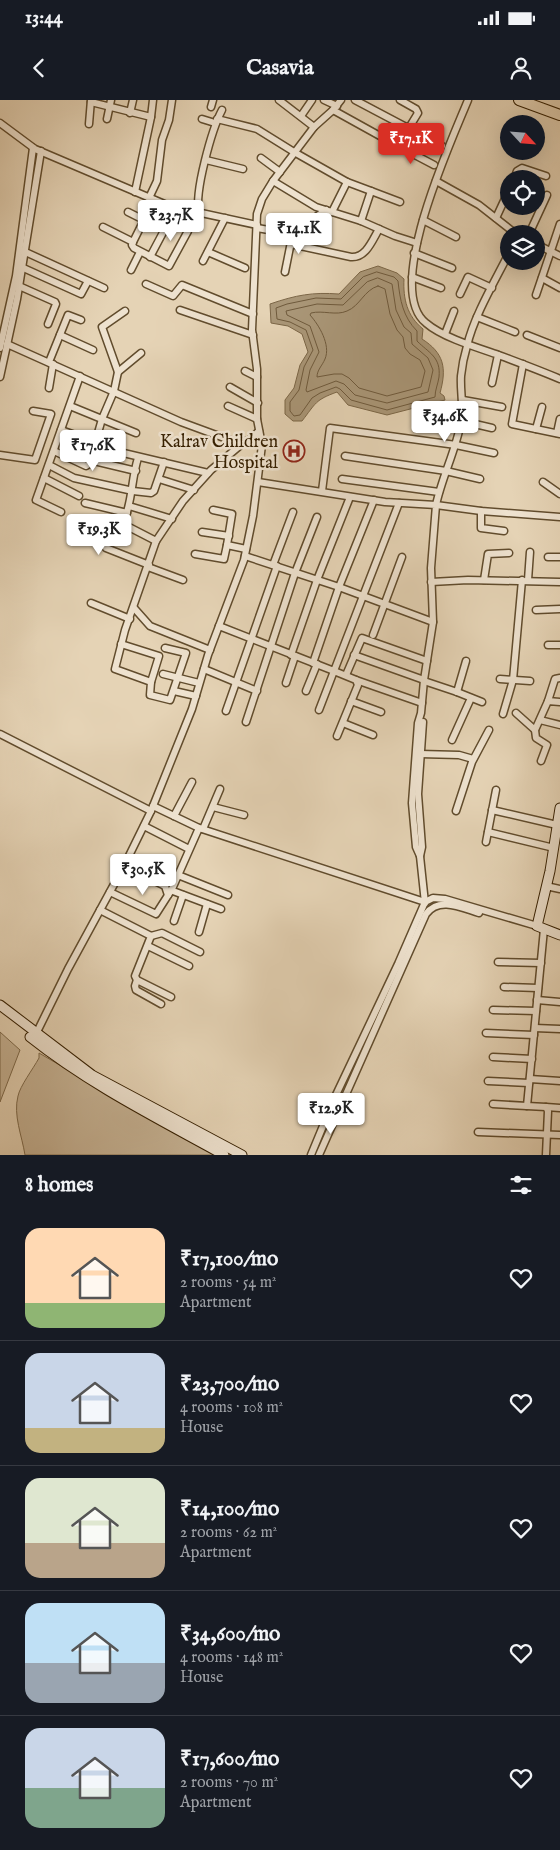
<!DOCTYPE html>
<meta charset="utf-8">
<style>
:root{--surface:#171b24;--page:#20242c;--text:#f1f3f6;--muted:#9ea1a6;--line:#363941;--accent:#d93025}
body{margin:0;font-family:"IM FELL English",serif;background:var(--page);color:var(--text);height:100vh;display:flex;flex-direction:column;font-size:19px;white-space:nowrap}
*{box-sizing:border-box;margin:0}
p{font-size:16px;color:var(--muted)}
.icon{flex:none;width:28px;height:28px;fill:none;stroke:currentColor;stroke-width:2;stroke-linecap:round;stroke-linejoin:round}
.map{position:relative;height:1055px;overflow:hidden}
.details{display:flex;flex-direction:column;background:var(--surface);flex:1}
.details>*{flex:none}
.needle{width:32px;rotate:116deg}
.buttons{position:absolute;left:500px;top:15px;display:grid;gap:10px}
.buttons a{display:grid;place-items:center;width:45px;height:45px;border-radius:50%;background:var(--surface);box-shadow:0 5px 20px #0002;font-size:25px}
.price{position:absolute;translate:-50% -42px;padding:0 11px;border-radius:5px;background:#fff;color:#222;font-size:16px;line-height:32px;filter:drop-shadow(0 1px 2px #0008)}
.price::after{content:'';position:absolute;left:50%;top:30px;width:15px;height:11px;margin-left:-8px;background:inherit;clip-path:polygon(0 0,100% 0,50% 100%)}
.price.current{background:var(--accent);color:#fff}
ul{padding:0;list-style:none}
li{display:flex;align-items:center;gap:15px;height:125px;padding:0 25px}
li+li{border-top:1px solid var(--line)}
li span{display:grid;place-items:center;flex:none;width:140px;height:100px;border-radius:15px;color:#555}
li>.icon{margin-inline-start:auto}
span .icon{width:60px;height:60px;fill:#fffc;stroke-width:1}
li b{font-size:21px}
h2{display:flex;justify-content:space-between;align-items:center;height:60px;padding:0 25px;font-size:21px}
.status{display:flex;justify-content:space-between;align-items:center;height:35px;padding:0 25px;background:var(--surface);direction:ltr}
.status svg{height:14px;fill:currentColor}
header{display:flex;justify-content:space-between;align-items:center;height:65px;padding:0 25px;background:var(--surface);font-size:22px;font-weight:800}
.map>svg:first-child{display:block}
.green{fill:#c7b496;stroke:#7e6a4b}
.water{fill:#a99677;stroke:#7b6647}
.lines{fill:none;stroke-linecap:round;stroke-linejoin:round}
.shore{stroke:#6f5a3c;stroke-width:1}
.street-casing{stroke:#614c2d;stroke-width:9}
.secondary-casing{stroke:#351f00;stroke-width:11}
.primary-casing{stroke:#351f00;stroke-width:12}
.street{stroke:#eee2cf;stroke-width:6}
.secondary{stroke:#eee2cf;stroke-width:9}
.primary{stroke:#e5d3b5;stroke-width:10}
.labels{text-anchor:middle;stroke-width:5;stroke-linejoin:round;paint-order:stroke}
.poi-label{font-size:18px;fill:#351f00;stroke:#eee2cf;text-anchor:end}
</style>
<div class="status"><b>13:44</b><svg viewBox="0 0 49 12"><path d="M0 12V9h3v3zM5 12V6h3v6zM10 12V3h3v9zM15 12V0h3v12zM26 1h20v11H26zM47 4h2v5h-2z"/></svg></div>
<header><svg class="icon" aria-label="back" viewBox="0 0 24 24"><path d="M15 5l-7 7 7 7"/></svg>Casavia<svg class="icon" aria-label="person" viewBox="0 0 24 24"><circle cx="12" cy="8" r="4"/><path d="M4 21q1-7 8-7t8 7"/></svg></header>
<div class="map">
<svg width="560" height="1055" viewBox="0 0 560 1055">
<rect width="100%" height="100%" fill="#e5d3b5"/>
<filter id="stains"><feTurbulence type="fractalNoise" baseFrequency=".004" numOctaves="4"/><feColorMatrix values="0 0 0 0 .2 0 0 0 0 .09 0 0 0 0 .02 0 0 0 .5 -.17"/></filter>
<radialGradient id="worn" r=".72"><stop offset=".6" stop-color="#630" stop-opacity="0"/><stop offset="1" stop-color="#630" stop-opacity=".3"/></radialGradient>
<!-- green -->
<g class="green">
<polygon points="0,932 20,950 0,1002"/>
<path d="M39,953L214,1055H25C22,1036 13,1015 18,996C20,986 33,969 39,958Z"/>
</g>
<!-- water -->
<path class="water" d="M378,166L397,173L404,179C403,199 407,216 423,229L422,239C444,253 447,268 440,293L444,296L445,300L387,315L348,305L337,292C315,300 316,303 302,321H293L285,314V300L294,288L300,265L308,252L302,234L288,226L271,223L270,204C296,195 313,192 339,194L360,172Z"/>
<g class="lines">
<!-- shore -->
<g class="shore">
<path d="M377,172L394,177L398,181C400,200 403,217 417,231V241C429,253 441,257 439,277C438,284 435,290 435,297L387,310L351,300L340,289L336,287L320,293L312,298L300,315L294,316L290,311V302L299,290L304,267L313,250L306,230L290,222L277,219L276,208L287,204L316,198L341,199L363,177Z"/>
<polygon points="378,178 392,184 396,210 404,227 411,233 412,244 428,258 433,270 428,292 387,303 355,295 344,284 336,281 307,292 306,290 310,270 319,252 310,226 287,215 286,211 317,204 343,205 367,182"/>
<path d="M378,186L385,189L390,214L397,230L403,237L405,248L410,254L420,260L425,271L421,287L387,296L359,288L349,278L342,274H334L317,277C317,270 322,266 325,259C331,245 319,225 310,215L311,213C323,210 336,216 347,211C360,206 364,190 378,186Z"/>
</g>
<!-- street casing -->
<g class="street-casing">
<g id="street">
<polyline points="279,0 314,27"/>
<polyline points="324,0 337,6"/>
<polyline points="355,0 442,46"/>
<path d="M468,0C451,42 383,189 426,223C442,237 475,247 496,254C517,262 539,270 560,279"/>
<polyline points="91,2 151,17 153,0"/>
<polyline points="211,7 213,0"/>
<polyline points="333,10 398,46 418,13 416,9 400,0"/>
<polyline points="130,13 133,0"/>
<polyline points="301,16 312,0"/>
<polyline points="107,19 111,0"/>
<polyline points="202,19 215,23"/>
<polyline points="217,19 257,29 294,52 347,82"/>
<polyline points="0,23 35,49 169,106 257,125"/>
<polyline points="89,24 91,0"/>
<polyline points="398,46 434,65"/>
<polyline points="261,58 280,72"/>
<polyline points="206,60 243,69"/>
<polyline points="514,79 517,71 522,68 546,76"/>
<polyline points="273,81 316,107 361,121 395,136 417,143"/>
<polyline points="436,81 479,105 516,134"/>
<polyline points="371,91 400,102"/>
<polyline points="135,92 151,17"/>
<polyline points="149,98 157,81 162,40 169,20 172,0"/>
<polyline points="128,112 144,120"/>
<polyline points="332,112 347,82 371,91 361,121"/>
<path d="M199,113C194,92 212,29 222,10"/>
<polyline points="496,118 509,90"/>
<polyline points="423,120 456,137"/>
<polyline points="103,127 133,142 154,100"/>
<polyline points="257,128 292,134 326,110"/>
<polyline points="529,134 547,95"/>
<polyline points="133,142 132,145 134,148 169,166 188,131 195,112"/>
<path d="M291,144L351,157C366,158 372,141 379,129"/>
<polyline points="536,144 560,156"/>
<polyline points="21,150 104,188"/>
<polyline points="208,152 245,168"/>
<polyline points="414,153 452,168"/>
<path d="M509,153C495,181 474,216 467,246C464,256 462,266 461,276C460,291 464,306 461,322C456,350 442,377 436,405L481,411L560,417"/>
<polyline points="150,157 176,108"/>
<polyline points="203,161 225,118"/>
<polyline points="19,166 81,194 88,181"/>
<polyline points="131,170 140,152"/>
<polyline points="285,172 291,142"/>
<polyline points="412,177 441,188"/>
<polyline points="542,178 560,188"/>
<polyline points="146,184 173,196 182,185 253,214"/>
<polyline points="19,186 55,202 56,204 48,224"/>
<polyline points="460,194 468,177 492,188"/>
<polyline points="536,195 560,124"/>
<polyline points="180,210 253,235"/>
<polyline points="477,217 515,232"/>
<polyline points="445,234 454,211"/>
<polyline points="60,235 93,250"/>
<polyline points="527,235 560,248"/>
<polyline points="7,244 181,322 238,343 249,340 259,331"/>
<polyline points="0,248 16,176 33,48"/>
<polyline points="49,262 68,215 81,220"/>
<polyline points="523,264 512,324 560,334"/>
<polyline points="245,271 257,277"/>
<polyline points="118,272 141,253"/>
<polyline points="0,277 17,199 41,51"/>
<polyline points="492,283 498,255"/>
<polyline points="230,287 258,303"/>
<polyline points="49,288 53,264"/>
<polyline points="463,300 502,307"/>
<polyline points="70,306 136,333"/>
<polyline points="228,306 257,319"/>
<polyline points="462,321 492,328"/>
<polyline points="536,329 542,307"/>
<polyline points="61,330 95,342"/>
<polyline points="557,333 560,319"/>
<polyline points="94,346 208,373"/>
<polyline points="54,351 86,366 89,364 102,319 114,291 118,272 102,227 125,211"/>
<polyline points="0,355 35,360 51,314 33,311"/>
<polyline points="345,356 446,371 480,379"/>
<path d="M138,358C131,380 133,400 123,424L156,441L183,401L211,370L243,343"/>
<polyline points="90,360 136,371"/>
<polyline points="49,365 74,378 133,391 151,393 154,391 164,362"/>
<polyline points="44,378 79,396"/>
<polyline points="159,379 194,390"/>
<polyline points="342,379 439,392"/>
<polyline points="258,382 385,402 436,405 431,468 433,522 424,580 421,613 418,623 412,703 416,747 420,756"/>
<polyline points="543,382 560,394"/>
<polyline points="322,391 330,328 456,345 494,353"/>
<polyline points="85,403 127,413"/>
<polyline points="129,406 172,419"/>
<polyline points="213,410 232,414 227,445 246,449"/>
<polyline points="481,411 481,428 504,431"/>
<polyline points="61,412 36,400 80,276"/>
<polyline points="73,424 113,434"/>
<polyline points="123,424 104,445 106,448 149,465"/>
<polyline points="202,432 229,436"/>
<polyline points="156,441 125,530 115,569 151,582 150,595 170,600 186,553 165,548"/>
<polyline points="195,454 224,459 227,445"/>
<polyline points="245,456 339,487 433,522"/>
<polyline points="548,457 560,457"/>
<polyline points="273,465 293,412"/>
<polyline points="148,467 183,480"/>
<polyline points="484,480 488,454 509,453"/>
<polyline points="528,480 530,452"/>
<polyline points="431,482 468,480 560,482"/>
<polyline points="91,503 130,519"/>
<polyline points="134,508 150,526 210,550"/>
<polyline points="536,510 560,509"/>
<polyline points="219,526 334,571 399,403"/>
<polyline points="373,535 402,457"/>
<polyline points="121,544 159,556 151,582"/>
<polyline points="548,545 560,545"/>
<polyline points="291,555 317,480 350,397"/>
<polyline points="354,555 424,580"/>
<polyline points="313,563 339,487 374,400"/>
<polyline points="204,569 257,591"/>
<polyline points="163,574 199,583"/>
<polyline points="346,575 362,538 427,561"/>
<polyline points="500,579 530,581"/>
<polyline points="356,580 422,603"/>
<polyline points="424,581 457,592 482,602"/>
<polyline points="286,583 295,556"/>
<polyline points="174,591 196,596"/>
<polyline points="306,591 317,564"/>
<polyline points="457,592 466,561"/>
<polyline points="351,601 381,612"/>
<polyline points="548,601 555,579 560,578"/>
<polyline points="319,610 334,571 356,580 358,585 337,636"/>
<polyline points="226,611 277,466"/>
<polyline points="516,613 535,630 548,601 560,602"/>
<polyline points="503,614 513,580 522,480"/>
<polyline points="540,620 560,625"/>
<polyline points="246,622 295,473 317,417"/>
<polyline points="423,622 418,694 422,747 420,756 425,803"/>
<polyline points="343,623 373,635"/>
<polyline points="535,630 536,638 547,645 541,661"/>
<polyline points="0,634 151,711"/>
<polyline points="452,640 471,598"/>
<polyline points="420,654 459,655 473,659"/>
<polyline points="153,706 199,728 425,802"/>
<polyline points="213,707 244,715"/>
<polyline points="492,710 557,725"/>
<polyline points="456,711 472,662 489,630"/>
<polyline points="174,716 192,682"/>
<polyline points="144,726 189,749"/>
<polyline points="199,728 172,789 173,791 221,809"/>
<polyline points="203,729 220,689"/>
<polyline points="488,732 554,748"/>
<polyline points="486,742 496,690"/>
<polyline points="124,766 165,786 168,795"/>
<polyline points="178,775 228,795"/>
<polyline points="546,786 560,789"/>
<polyline points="110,792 156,814 172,789"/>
<polyline points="100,810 151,836 135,876 137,880 171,897"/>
<polyline points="174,821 183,795"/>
<polyline points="544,829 527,1006 546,1007 548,1011 546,1055"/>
<polyline points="199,832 207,804"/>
<polyline points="151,836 162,833 200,852"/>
<polyline points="148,846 189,866"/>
<polyline points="498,862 541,863"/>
<polyline points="137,880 135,886 136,890 161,904"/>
<polyline points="504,887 538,888"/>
<polyline points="537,900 560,902"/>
<polyline points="493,910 536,911"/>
<polyline points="535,928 560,929"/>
<polyline points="486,933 534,935"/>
<polyline points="36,934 68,869 124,766 151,711 192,609 208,555 244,460 253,416 262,345 257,319 257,269 252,230 257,114 262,99 273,81 314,27 333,10 341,0"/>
<polyline points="493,957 532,959"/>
<polyline points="530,979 560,981"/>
<polyline points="488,981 529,983"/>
<polyline points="493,1004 527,1006"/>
<polyline points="546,1007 560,1008"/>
<polyline points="478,1032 560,1035"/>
<polyline points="311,1055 335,997 398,864 425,802 433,798 445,799 537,826"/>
<path d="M319,1055L426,814C439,796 462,808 479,813"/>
</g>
</g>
<!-- secondary casing -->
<g class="secondary-casing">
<g id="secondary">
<polyline points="560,708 550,771 537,826 560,835"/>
<polyline points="0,905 92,975 242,1055"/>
<path d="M30,937C89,984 157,1018 224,1055"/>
</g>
</g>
<!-- primary casing -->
<g class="primary-casing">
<polyline id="primary" points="519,0 560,15"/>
</g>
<!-- street -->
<use href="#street" class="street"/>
<!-- secondary -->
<use href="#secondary" class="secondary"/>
<!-- primary -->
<use href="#primary" class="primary"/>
</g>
<!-- icons -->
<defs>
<g id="hospital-ring" transform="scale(1.125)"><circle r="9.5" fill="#eee2cf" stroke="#8f2418" stroke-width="1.5"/><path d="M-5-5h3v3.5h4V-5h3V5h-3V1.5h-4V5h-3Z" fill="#8f2418"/></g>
</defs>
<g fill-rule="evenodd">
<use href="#hospital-ring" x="294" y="351"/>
</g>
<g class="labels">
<!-- poi labels -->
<g class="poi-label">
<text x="278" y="347">Kalrav Children<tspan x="278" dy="21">Hospital</tspan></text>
</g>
</g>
<rect width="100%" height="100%" filter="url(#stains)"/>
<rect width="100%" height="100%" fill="url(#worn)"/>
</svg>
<div class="buttons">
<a><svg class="needle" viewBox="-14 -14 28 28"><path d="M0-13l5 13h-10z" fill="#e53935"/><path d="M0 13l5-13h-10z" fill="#9ea1a6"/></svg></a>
<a><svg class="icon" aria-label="locate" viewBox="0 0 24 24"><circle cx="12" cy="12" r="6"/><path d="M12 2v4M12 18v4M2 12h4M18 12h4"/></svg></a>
<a><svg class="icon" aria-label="layers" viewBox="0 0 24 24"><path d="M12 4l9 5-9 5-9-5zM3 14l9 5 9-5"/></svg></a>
</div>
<b class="price current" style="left:411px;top:65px">₹17.1K</b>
<b class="price" style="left:171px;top:142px">₹23.7K</b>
<b class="price" style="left:299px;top:155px">₹14.1K</b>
<b class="price" style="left:445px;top:343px">₹34.6K</b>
<b class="price" style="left:93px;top:372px">₹17.6K</b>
<b class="price" style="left:99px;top:456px">₹19.3K</b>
<b class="price" style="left:143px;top:796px">₹30.5K</b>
<b class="price" style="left:331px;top:1035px">₹12.9K</b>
</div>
<section class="details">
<h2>8 homes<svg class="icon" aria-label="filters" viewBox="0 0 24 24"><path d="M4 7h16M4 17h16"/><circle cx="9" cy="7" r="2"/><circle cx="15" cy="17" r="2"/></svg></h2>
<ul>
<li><span style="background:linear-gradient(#ffd9b3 75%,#8fb573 0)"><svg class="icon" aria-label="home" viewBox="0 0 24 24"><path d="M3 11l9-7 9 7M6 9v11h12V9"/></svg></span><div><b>₹17,100/mo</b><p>2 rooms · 54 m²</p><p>Apartment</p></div><svg class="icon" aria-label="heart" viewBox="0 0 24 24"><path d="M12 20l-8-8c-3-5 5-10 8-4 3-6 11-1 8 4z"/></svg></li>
<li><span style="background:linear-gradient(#c9d6e8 75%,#c2b280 0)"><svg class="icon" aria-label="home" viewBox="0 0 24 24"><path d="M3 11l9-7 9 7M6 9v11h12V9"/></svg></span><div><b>₹23,700/mo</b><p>4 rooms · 108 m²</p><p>House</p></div><svg class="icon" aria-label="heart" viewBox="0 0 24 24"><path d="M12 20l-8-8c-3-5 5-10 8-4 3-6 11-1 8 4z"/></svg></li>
<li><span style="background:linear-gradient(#dfe7d0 65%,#b9a48a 0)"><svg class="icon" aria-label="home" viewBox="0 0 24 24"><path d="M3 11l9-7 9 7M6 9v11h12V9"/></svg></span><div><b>₹14,100/mo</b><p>2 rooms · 62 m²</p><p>Apartment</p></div><svg class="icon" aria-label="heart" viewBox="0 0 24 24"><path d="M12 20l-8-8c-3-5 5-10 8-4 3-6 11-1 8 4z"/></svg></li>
<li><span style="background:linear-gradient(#bfe0f5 60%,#9aa5b1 0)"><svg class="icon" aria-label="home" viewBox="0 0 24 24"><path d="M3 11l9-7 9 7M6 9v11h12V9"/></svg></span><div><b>₹34,600/mo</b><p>4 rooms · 148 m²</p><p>House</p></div><svg class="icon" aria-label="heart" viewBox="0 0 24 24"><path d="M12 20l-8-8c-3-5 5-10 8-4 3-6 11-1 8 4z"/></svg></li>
<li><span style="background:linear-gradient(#c9d6e8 60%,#7fa58c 0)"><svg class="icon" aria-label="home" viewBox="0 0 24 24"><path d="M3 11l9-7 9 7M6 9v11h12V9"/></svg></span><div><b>₹17,600/mo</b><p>2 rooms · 70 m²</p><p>Apartment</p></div><svg class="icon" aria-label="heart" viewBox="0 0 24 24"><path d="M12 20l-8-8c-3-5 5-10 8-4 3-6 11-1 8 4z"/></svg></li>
</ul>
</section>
